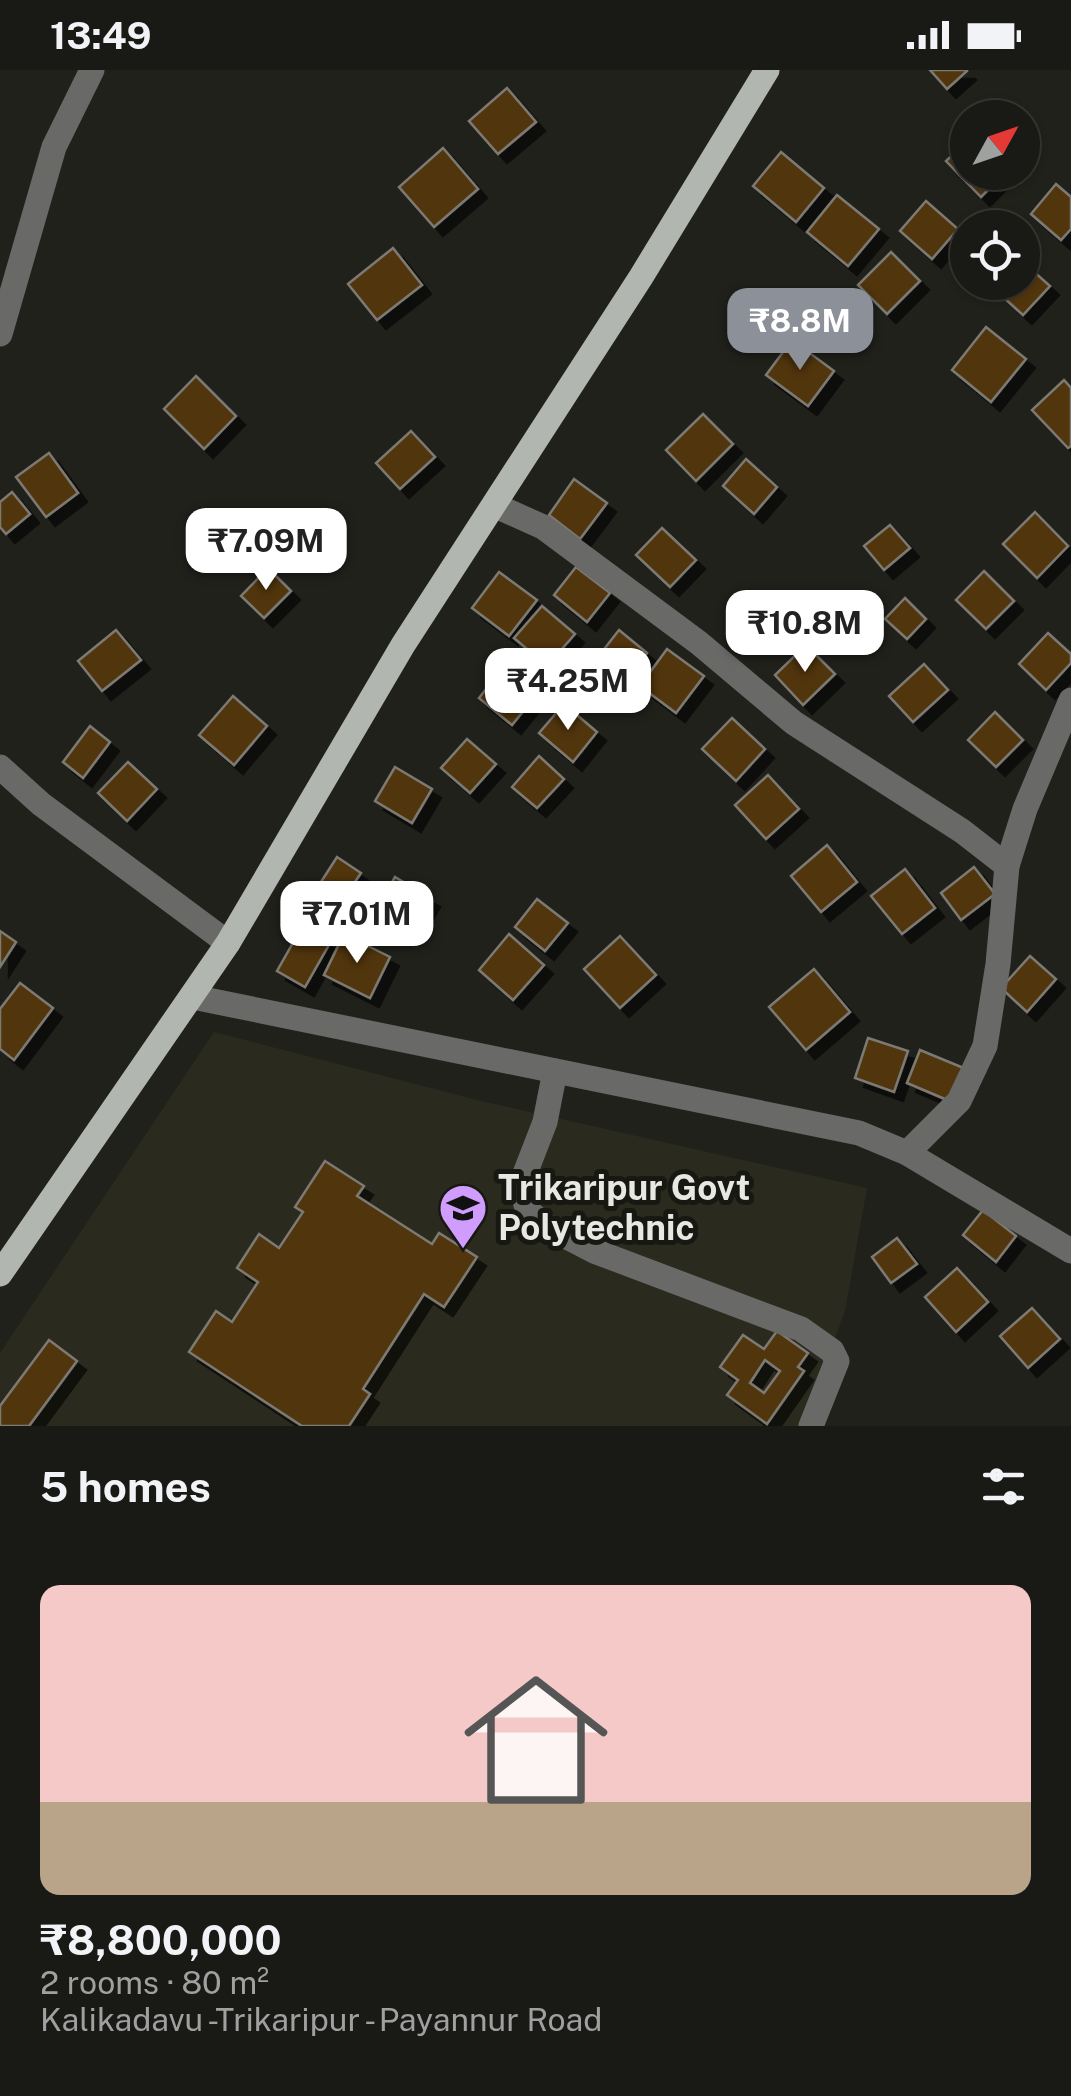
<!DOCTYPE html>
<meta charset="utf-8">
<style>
:root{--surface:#191915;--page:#262622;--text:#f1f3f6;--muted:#9fa0a0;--line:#373834;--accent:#8c9099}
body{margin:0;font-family:"Public Sans",sans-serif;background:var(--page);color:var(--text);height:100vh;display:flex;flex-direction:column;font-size:38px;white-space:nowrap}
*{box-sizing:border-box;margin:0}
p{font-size:32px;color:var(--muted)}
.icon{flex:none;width:55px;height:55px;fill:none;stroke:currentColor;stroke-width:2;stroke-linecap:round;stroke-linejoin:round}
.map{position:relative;height:1356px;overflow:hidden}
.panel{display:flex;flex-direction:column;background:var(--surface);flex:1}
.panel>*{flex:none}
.needle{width:65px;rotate:50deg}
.fabs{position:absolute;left:950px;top:30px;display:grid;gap:20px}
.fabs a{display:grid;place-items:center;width:90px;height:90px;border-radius:50%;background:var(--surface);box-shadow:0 2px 8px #0004,0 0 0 2px var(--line);font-size:50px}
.price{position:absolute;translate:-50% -85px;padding:0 22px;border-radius:20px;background:#fff;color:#222;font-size:32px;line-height:65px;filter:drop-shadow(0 2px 5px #0008)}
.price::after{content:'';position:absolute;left:50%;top:60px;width:30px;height:22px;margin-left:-15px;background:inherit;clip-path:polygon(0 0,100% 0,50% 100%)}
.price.on{background:var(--accent);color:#fff}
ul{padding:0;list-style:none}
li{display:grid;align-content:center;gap:20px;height:530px;padding:0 40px}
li+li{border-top:2px solid var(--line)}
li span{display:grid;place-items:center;height:310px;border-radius:20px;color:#555}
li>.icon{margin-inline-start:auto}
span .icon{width:180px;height:180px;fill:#fffc;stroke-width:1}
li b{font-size:42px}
h2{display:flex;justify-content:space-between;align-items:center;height:120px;padding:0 40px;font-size:42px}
.status{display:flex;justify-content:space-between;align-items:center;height:70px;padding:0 50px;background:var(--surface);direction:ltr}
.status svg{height:28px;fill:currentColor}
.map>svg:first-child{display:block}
.built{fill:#2a2a1f}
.building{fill:#513608;stroke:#7d7974;stroke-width:2.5;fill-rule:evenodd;filter:url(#shadow)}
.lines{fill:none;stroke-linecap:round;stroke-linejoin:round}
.minor{stroke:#696a68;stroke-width:25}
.major{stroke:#b2b6b1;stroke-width:25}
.labels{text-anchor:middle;stroke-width:10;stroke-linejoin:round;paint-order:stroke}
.poi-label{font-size:35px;font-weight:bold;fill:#e7e7e4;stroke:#181813;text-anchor:start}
</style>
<div class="status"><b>13:49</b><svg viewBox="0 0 49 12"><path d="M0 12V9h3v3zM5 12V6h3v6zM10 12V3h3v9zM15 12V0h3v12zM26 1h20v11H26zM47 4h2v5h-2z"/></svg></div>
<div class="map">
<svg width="1071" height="1356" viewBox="0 0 1071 1356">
<defs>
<filter id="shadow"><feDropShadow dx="9" dy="9" stdDeviation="0" flood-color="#0009"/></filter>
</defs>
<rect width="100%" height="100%" fill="#21211c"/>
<!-- built -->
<polygon class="built" points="214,962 477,1030 867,1118 845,1241 802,1356 0,1356 0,1283"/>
<!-- building -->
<g class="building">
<polygon points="930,0 966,0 967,1 947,19"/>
<polygon points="507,18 536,52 498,84 469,51"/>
<polygon points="968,70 968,102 1006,102 981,127 946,91"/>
<polygon points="443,78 478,119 434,157 399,117"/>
<polygon points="781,82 824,118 796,152 753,116"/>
<polygon points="1056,114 1071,127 1071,159 1061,170 1031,144"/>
<polygon points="837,125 879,159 848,196 807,162"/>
<polygon points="926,131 958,159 932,189 900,161"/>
<polygon points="393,178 422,215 377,250 348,214"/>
<polygon points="891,182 920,211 887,244 858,215"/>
<polygon points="1022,191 1050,216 1023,245 991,216 994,212 1022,212"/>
<polygon points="986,257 1026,289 991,332 952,300"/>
<polygon points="792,270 834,301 808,336 766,305"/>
<polygon points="196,306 236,346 204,379 164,339"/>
<polygon points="1064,310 1071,318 1071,376 1068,378 1032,340"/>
<polygon points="703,344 733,374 696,411 666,380"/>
<polygon points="411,361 435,387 400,419 376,393"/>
<polygon points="49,383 78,423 46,447 16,407"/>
<polygon points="746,389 777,417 754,444 723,416"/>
<polygon points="574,409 607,433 580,469 549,445"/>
<polygon points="12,422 30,444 6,464 0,457 0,432"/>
<polygon points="1035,442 1068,476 1037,508 1003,474"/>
<polygon points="890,455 910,478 884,500 864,476"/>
<polygon points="662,458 696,490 670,517 636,485"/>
<polygon points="576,497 610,523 587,552 554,525"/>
<polygon points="268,498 291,521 264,548 241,526"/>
<polygon points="984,501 1014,531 986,559 956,530"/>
<polygon points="499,502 537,530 509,566 472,538"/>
<polygon points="905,528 926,549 907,569 885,549"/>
<polygon points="542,536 575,564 547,596 514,568"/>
<polygon points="116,560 141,590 102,621 78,591"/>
<polygon points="619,560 647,583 626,610 598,587"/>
<polygon points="1048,563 1071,584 1071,593 1046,620 1019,594"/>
<polygon points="806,575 835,604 803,635 775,605"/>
<polygon points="667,579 704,606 676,643 640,616"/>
<polygon points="509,590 543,617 512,655 479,628"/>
<polygon points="924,594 948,620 913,652 889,626"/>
<polygon points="233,626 267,656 234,695 199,665"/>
<polygon points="564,634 597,662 573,692 539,663"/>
<polygon points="995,642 1023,670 996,697 968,670"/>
<polygon points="732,648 765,679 736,711 702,679"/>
<polygon points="90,656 110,672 83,708 63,692"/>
<polygon points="467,669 496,694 470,723 441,698"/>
<polygon points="539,686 564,709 537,738 512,717"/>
<polygon points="128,692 157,719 127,751 98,723"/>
<polygon points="395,697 432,719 412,753 375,731"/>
<polygon points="768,705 799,739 766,769 735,735"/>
<polygon points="827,775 857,812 821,842 791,806"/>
<polygon points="337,787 361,803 344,828 321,812"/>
<polygon points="974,797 995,824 961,850 941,823"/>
<polygon points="905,799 935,838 902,864 871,826"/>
<polygon points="395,807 431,828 411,863 375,842"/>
<polygon points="537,829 568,853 545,881 515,857"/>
<polygon points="302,857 330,873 305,917 277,901"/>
<polygon points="0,861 16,872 0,897"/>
<polygon points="344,864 390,887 370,928 324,905"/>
<polygon points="509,864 544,895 513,930 479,900"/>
<polygon points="620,866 656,905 620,938 584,899"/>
<polygon points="1030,886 1056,909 1027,942 1001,918"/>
<polygon points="814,899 850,942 806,980 769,937"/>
<polygon points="20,913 53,938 14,990 0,979 0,939"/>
<polygon points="868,968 908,981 894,1022 855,1008"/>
<polygon points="920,980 966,999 952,1032 907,1013"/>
<polygon points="325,1091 364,1116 357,1126 432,1174 439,1163 477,1187 444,1237 424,1224 363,1319 370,1324 349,1356 302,1356 189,1282 216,1241 232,1252 258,1212 237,1198 259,1164 279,1178 303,1142 295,1137"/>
<polygon points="983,1140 1016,1166 996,1192 963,1165"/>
<polygon points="897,1168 917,1194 891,1213 872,1187"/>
<polygon points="957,1198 988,1232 956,1262 925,1227"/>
<polygon points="1032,1238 1060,1269 1028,1298 1000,1266"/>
<path d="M777,1261L808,1283L798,1297L804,1301L767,1354L727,1325L738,1310L720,1297L743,1265L764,1279ZM765,1290L780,1301L764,1323L750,1313Z"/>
<polygon points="49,1270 77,1291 29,1356 0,1356 0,1336"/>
</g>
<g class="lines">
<!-- minor -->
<g class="minor">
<polyline points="0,264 54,77 92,0"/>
<polyline points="494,435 543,457 699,573 794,653 962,761 1007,796"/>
<polyline points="0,697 41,734 228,873"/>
<polyline points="193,927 859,1063 907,1083 1071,1181"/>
<polyline points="555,1001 545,1052 521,1114 527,1139 542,1154 594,1181 801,1259 832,1281 837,1291 811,1356"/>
<polyline points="907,1083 959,1031 985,976 998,894 1007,796 1025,739 1071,630"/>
</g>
<!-- major -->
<polyline class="major" points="0,1204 228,873 403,575 641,207 767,0"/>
</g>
<!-- icons -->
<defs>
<g id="university-pin" transform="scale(2.5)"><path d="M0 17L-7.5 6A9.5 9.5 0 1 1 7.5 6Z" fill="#d09dff" stroke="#181813"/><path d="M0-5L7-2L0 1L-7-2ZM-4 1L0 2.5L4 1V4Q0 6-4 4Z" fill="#111"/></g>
</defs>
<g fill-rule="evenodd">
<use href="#university-pin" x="463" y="1138"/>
</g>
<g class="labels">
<!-- poi labels -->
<g class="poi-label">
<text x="498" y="1130">Trikaripur Govt<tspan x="498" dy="40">Polytechnic</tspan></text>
</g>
</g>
</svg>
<div class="fabs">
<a><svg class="needle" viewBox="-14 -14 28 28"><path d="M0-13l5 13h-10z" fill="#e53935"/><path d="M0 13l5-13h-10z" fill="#9fa0a0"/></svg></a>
<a><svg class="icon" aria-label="locate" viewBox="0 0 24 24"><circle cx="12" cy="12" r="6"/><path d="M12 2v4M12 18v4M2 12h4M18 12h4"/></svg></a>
</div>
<b class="price on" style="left:800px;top:303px">₹8.8M</b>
<b class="price" style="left:266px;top:523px">₹7.09M</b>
<b class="price" style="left:805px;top:605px">₹10.8M</b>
<b class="price" style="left:568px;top:663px">₹4.25M</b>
<b class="price" style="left:357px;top:896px">₹7.01M</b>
</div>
<section class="panel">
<h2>5 homes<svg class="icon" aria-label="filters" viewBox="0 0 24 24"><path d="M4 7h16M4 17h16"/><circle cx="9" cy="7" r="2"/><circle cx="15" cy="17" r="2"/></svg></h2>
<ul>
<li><span style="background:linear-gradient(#f6c9c9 70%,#b9a48a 0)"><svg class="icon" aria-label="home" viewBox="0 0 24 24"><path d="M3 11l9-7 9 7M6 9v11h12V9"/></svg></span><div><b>₹8,800,000</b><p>2 rooms · 80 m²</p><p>Kalikadavu -Trikaripur - Payannur Road</p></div></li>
</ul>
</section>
